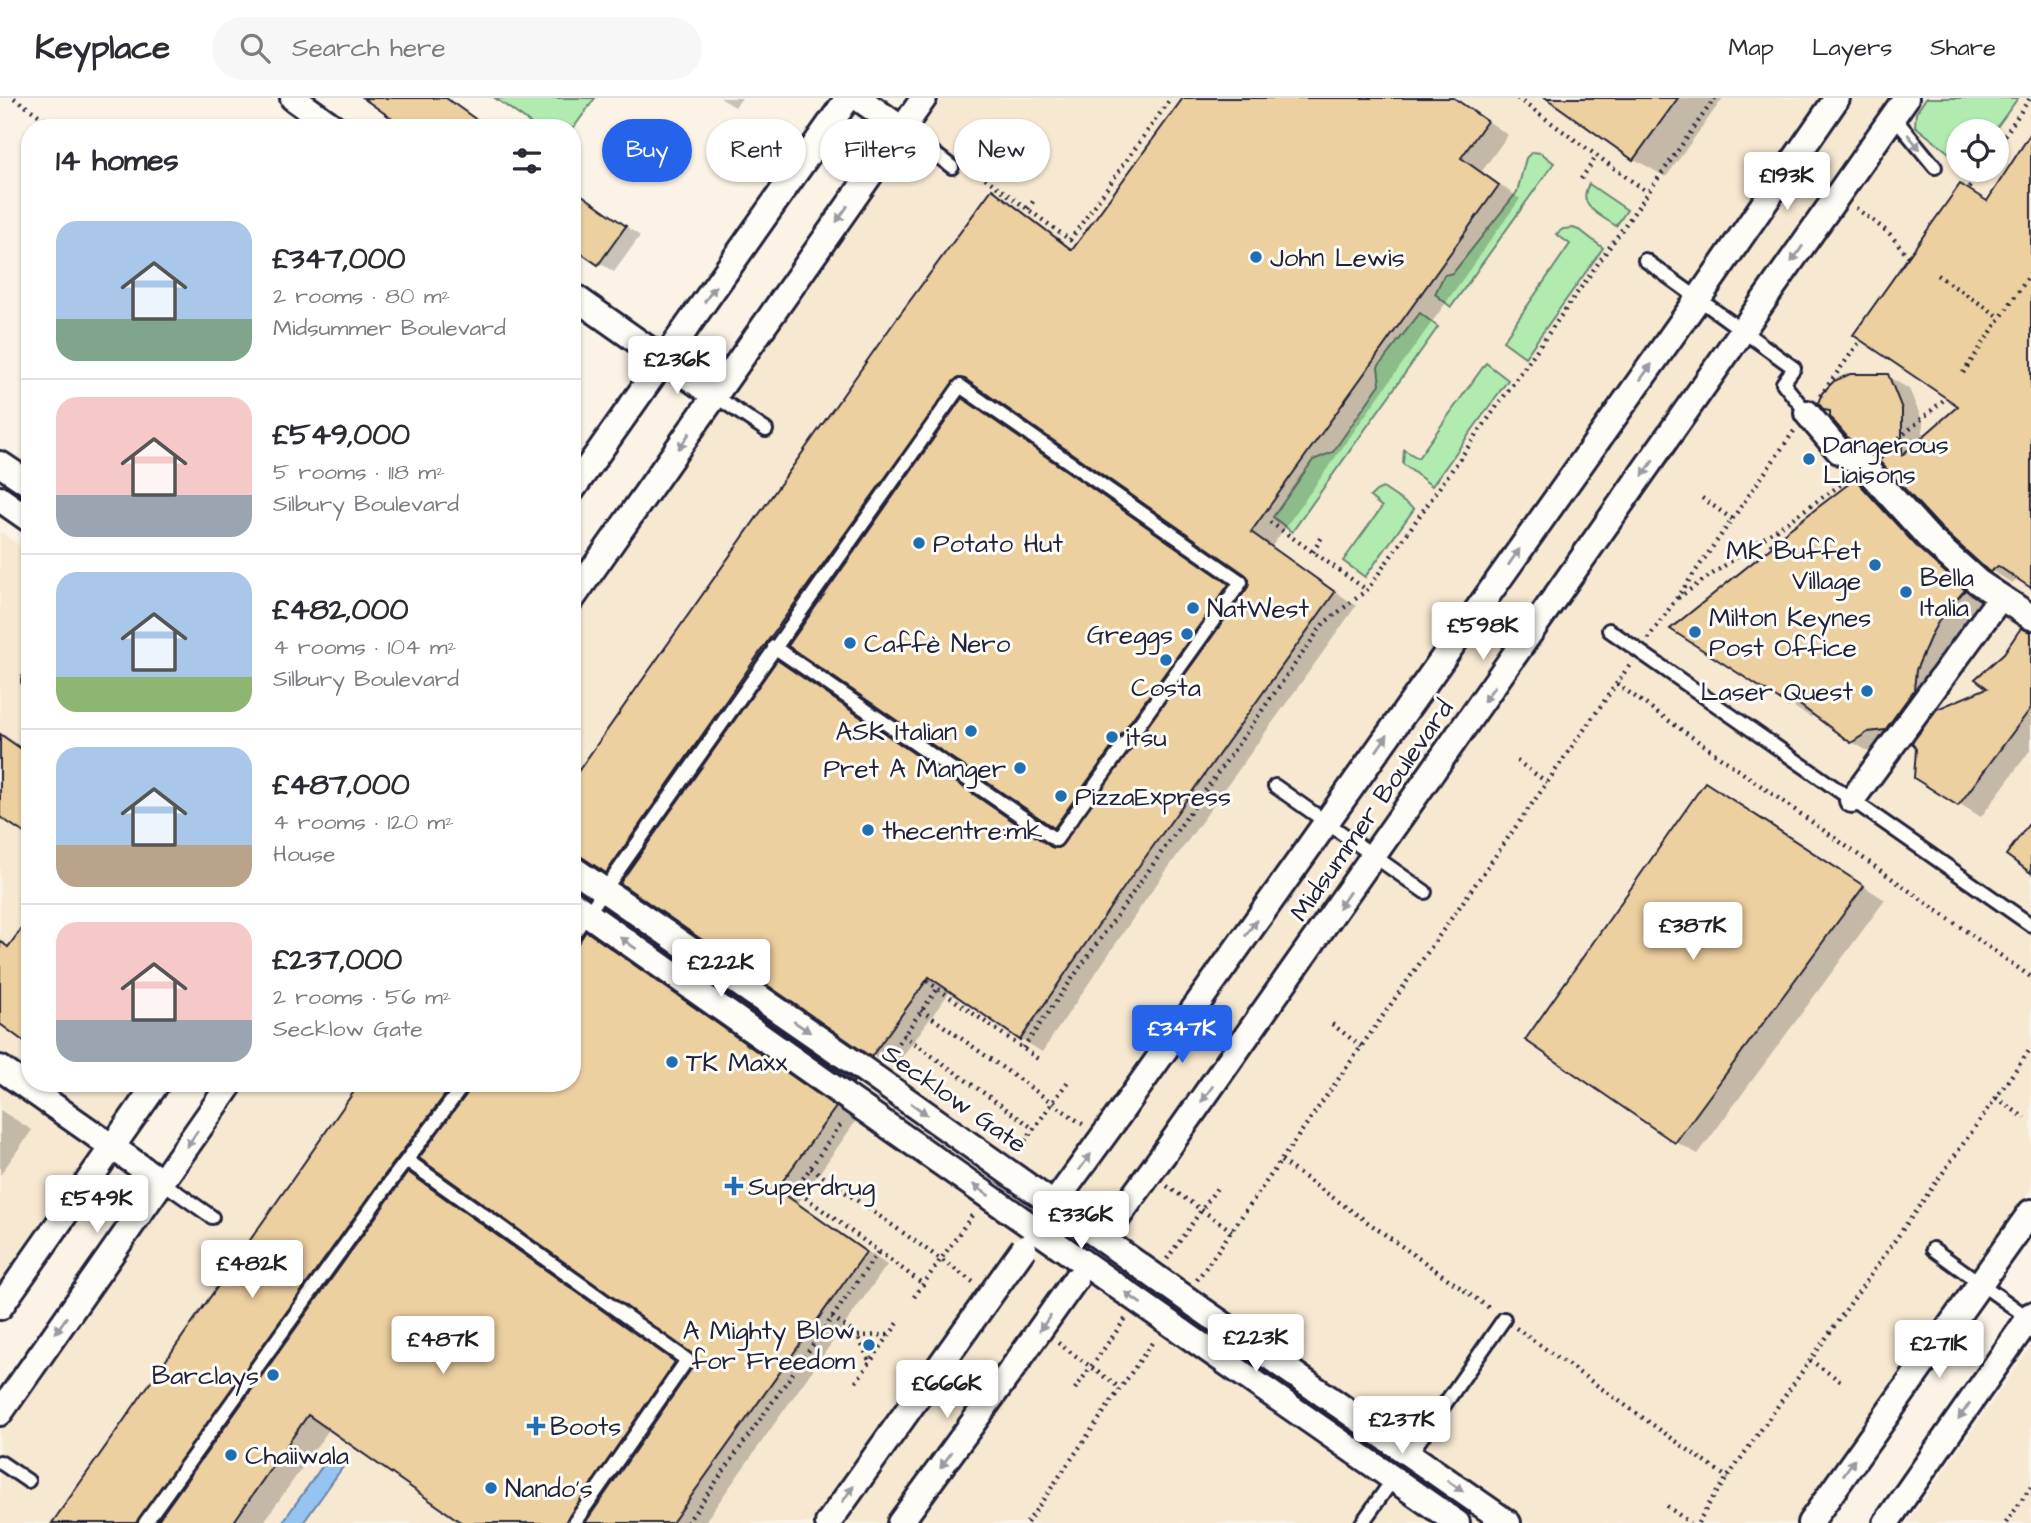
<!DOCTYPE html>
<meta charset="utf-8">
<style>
:root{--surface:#fff;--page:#f7f7f7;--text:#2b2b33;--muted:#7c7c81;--line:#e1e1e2;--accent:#2563eb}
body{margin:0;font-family:"Architects Daughter",sans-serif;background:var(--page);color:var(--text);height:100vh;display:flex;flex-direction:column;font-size:26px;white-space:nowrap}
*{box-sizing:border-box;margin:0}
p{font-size:23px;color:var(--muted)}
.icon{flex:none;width:38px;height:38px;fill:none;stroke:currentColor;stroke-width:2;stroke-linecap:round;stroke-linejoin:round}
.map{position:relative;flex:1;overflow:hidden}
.panel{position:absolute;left:21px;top:21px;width:560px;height:973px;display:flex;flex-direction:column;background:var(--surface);border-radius:28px;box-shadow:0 2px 5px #0004}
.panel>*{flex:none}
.top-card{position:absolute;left:602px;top:21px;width:665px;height:63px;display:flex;gap:14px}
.controls{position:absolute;left:1946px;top:21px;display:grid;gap:14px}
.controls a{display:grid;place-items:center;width:63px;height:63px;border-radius:50%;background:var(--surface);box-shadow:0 2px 5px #0004;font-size:35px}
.price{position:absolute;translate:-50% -60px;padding:0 16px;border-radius:7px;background:#fff;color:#222;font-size:23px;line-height:46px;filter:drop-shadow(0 2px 4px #0008)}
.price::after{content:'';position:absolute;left:50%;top:42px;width:21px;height:16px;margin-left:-10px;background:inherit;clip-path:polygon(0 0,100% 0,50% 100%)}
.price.active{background:var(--accent);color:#fff}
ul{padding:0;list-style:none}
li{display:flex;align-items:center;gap:21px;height:175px;padding:0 35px}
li+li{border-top:2px solid var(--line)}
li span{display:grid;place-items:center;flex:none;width:196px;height:140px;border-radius:21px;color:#555}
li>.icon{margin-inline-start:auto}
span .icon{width:84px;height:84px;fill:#fffc;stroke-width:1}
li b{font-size:30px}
h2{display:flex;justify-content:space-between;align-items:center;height:84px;padding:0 35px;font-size:30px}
.tag{padding:0 24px;border-radius:32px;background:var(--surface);box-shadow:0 2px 5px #0004;font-size:24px;line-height:63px}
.tag.active{background:var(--accent);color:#fff}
header{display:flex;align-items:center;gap:42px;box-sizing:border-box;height:98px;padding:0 35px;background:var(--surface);border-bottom:2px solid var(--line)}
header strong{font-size:33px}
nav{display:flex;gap:38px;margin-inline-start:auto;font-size:24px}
.search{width:490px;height:63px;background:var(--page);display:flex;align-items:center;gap:18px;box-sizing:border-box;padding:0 24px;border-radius:38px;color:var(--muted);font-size:26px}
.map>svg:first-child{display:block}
.built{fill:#f6e8d1;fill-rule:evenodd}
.green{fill:#b1ebaf;stroke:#6a8675;stroke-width:2}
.water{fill:#95c4f0;stroke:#6783a8;stroke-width:2}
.shadow{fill:#0003;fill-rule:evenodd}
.building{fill:#edd0a0;stroke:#22223b;stroke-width:2}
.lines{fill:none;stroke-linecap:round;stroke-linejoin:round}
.lane-casing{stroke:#22223b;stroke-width:18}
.street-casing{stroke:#22223b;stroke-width:30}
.path{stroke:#22223b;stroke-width:4.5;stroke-dasharray:2 5;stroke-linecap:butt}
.lane{stroke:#fdfcf7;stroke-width:12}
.street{stroke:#fdfcf7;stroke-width:24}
.street-bridge-casing{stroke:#22223b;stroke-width:30;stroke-linecap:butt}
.street-bridge{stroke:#fdfcf7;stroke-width:24}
.oneway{fill:#9a9aa2}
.poi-dot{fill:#1f6fb2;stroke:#fdfcf7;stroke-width:2.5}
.labels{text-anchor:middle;stroke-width:6;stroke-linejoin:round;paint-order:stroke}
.poi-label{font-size:26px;fill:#22223b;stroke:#fdfcf7;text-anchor:start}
.street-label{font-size:26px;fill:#22223b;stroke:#fdfcf7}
</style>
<header>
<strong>Keyplace</strong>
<div class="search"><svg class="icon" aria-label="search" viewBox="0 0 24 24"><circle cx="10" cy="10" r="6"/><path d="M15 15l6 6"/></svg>Search here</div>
<nav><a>Map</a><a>Layers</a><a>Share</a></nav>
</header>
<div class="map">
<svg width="2031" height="1425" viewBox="0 0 2031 1425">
<rect width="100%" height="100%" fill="#faf3e6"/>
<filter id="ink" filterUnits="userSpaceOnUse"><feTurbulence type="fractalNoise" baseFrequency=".0143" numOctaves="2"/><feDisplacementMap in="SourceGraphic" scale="14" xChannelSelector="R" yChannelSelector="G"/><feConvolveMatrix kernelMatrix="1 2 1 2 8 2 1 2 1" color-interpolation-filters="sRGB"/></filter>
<g filter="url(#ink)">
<!-- built -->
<g class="built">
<path d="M942,0H2031V1090L1796,1425H0V1331L245,985H572V523ZM1958,33H1997V72H1958Z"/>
<polygon points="0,434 30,455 30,985 141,985 0,1185"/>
<polygon points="2031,1248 2031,1425 1907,1425"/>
</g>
<!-- green -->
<g class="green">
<polygon points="495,0 595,0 572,32 572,30 537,30"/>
<polygon points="1926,0 2018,0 1994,33 1958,33 1958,62 1915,28 1916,15"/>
<polygon points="1532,54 1541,55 1554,65 1451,209 1435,196 1444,177 1453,175 1517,94 1526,60"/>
<path d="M1589,86L1627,112L1616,128C1600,117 1576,108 1589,86Z"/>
<polygon points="1573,130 1581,133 1603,150 1525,259 1503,243 1570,146 1556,136 1563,131"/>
<polygon points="1420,215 1438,229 1292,434 1273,419 1313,362 1333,354 1380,286 1378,269"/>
<polygon points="1486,265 1508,282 1432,388 1403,366 1404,352 1418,360"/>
<polygon points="1383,390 1414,411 1365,479 1343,463 1382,409 1370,399 1376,393"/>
</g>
<!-- water -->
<polygon class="water" points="331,1356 345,1366 303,1425 282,1425"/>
<!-- shadow -->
<g class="shadow">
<polygon points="720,0 742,0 735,9"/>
<path d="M1184,0H1455L1508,37L1482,73L1520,101L1272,448L1356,508L1151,794L1042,954L1021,941L951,892L894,970L872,957L623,783L596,767L588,769L579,783L581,791L595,803L581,826L593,837L592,839L856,1023L798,1105L887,1167L704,1425H465L330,1330L263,1425H53L362,985H572V687L992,93L1014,106L1074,152ZM980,292H984L1251,480L1250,490L1245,497L968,305ZM795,551L1055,728L1070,737L1060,752L1055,751L783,567ZM426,1063L697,1258L692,1276L666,1261L668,1258L414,1079Z"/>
<polygon points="1549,0 1723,0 1666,79 1634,61"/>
<polygon points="2031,39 2031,499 2031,488 2019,480 2012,485 1991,472 1885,360 1825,311 1887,278 1909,291 1923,324 1923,342 1961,308 1988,104"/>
<polygon points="572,90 640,138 614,174 572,147"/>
<polygon points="1855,383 1876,395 1940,465 1985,505 1962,531 1873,656 1852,644 1813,615 1811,619 1790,607 1673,531"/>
<polygon points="2031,536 2031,651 1981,719 1916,679 1991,590"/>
<polygon points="0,634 30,655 30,738 3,719 0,723"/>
<polygon points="1727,699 1885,802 1698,1056 1676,1044"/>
<polygon points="763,919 866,990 854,983"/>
<polygon points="0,1012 32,1032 0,1077"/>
</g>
<!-- building -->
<g class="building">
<polygon points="363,0 446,0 488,30 405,30"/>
<polygon points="1183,0 1454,0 1487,23 1461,60 1499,87 1251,434 1335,494 1129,782 1020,942 929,879 871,959 620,785 777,562 1051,749 1059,750 1248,489 1249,481 1246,477 965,281 957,280 767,544 606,775 580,758 572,755 572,682 895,223 992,91 1072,152"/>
<polygon points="1546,0 1678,0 1633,62"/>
<polygon points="2031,35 2031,490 1998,468 1990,474 1987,472 1941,430 1879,363 1882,360 1849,341 1830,319 1830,313 1824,312 1818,305 1822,295 1834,283 1850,276 1888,276 1902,311 1902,357 1958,308 1853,237 1960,86 1987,103"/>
<polygon points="572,90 626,128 598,167 572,149"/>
<polygon points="962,300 1229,486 1054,730 788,548"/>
<polygon points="1855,381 1919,451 1965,492 1941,519 1932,535 1916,572 1914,592 1885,632 1868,634 1851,645 1793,602 1789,608 1670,531 1773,448 1770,446"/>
<polygon points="2021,530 2031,534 2031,610 1958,708 1914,680 1916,651 1912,645 1937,611 1987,590 1975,581 2004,555"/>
<polygon points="0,636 30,657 30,739 0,719"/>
<polygon points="1705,684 1864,788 1675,1045 1525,942"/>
<polygon points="2031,723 2031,775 2006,757"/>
<polygon points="30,819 30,948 0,926 0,843 8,849"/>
<polygon points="586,833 836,1009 777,1091 866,1154 672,1425 585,1425 694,1267 695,1258 419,1060 474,985 572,985 572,847 579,844"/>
<polygon points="657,847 854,983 853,985"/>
<polygon points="360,985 454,985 386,1075 136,1425 52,1425"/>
<polygon points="408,1074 675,1264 565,1425 462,1425 308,1317 233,1425 156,1425"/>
</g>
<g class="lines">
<!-- lane casing -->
<g class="lane-casing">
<g id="lane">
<polyline points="1893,18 1935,69"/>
<polyline points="902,31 952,69"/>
<polyline points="1645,162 1794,270 1783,285 1807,315"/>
<polyline points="715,298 766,332"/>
<polyline points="1609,532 2031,827"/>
<polyline points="29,583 30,581"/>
<polyline points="1275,688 1425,794"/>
<polyline points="572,838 960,288 1241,484 1056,742 774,549"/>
<polyline points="408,1063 687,1262 574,1425"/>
<polyline points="162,1084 212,1119"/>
<polyline points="1933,1151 2031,1222"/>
<polyline points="1410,1356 1504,1221"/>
<polyline points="0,1364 28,1383"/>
<polyline points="145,1425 393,1080 465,985"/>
<polyline points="1362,1425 1394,1380"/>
</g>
</g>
<!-- street casing -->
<g class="street-casing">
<g id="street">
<polyline points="293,0 335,30"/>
<polyline points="858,0 902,31"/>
<polyline points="572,197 715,298"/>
<polyline points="1807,315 1839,353 1861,365 1930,441 1978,484 2031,519"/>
<polyline points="0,366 30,386"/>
<polyline points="572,392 848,0"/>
<polyline points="0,401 30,422"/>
<polyline points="572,501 924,0"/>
<polyline points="1852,702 2000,500"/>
<polyline points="572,770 863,971"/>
<polyline points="572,805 844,997"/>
<polyline points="0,970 162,1084"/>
<polyline points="1115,1022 1698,201 1837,0"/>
<polyline points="1163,1057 1906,0"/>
<polyline points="1075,1182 1123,1112"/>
<polyline points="0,1209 157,985"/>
<polyline points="1198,1209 1508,1425"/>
<polyline points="1181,1233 1457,1425"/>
<polyline points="0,1315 231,985"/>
<polyline points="828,1425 966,1231"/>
<polyline points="900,1425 1015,1267"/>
<polyline points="1810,1425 2031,1114"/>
<polyline points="1886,1425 2031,1217"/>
</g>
</g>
<!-- path -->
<g class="path">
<polyline points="14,0 57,30"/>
<polyline points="1517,0 1647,94"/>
<polyline points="1997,49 2030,0"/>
<polyline points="669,64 682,74"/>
<polyline points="1961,72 1975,81"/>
<polyline points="985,80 1070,142 1171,0"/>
<polyline points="1581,81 1597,58"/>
<polyline points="1969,90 1982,72"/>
<polyline points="1856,110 1889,135 1909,159"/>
<polyline points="1028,111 1034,102"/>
<polyline points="1937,177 2000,219"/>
<polyline points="1963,275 2031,175"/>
<polyline points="1820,298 1861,242"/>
<polyline points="1883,354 1946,300"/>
<polyline points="1702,400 1732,421"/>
<polyline points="1270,424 1367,492"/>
<polyline points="1313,454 1322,439"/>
<polyline points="1678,500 1846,383"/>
<polyline points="1648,541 1794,333"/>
<polyline points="1617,586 2031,879"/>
<polyline points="1517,663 1548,685"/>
<polyline points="927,883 1041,963"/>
<polyline points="921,912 1085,1028"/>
<polyline points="1332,926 1362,949"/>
<polyline points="903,937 1034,1031"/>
<polyline points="1023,950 1324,525 1367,492 1715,0"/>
<polyline points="886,962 938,890"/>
<polyline points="1996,1000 2025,1020"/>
<polyline points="1017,1054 1069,982"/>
<polyline points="1281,1063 1492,1212"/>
<polyline points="811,1070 973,1184"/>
<polyline points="783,1083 923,1186"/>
<polyline points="1167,1088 1232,1133"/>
<polyline points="795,1092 841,1026"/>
<polyline points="1167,1161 1217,1090"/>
<polyline points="1197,1182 1631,565"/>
<polyline points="914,1199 973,1116"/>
<polyline points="832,1219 858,1238 870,1265"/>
<polyline points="1516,1230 1728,1380"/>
<polyline points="858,1238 889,1237"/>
<polyline points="1058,1245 1120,1290"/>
<polyline points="1810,1262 1840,1283"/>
<polyline points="856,1284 898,1225"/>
<polyline points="1075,1291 1126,1220"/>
<polyline points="1667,1408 1690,1425"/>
<polyline points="687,1425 879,1153"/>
<polyline points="1027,1425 1154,1242"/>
<polyline points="1698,1425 1710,1404 2031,950"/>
<polyline points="2006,1425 2031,1389"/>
</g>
<!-- lane -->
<use href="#lane" class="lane"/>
<!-- street -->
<use href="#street" class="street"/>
<!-- street-bridge casing -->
<g class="street-bridge-casing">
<g id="street-bridge">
<polyline points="863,971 1198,1209"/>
<polyline points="844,997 1181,1233"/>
<polyline points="1054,1106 1115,1022"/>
<polyline points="1123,1112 1163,1057"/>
<polyline points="966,1231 1024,1150"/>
<polyline points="1015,1267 1075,1182"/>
</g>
</g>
<!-- street-bridge -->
<use href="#street-bridge" class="street-bridge"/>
</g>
<!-- one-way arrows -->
<defs><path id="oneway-solid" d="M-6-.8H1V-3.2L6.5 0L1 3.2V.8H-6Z" transform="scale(1.75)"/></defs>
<g class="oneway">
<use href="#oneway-solid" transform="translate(1914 44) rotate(51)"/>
<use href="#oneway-solid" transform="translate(842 116) rotate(125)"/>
<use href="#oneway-solid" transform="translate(1797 156) rotate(125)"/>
<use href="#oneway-solid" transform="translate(710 196) rotate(-55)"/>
<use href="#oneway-solid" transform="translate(1646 274) rotate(-54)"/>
<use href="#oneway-solid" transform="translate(684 343) rotate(125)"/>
<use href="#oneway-solid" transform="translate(1648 370) rotate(125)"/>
<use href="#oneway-solid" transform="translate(1514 459) rotate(-55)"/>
<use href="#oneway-solid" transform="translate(1489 596) rotate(125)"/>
<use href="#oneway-solid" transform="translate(1382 645) rotate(-55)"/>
<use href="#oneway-solid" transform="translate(1344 802) rotate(125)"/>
<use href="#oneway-solid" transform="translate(1251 830) rotate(-55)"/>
<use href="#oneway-solid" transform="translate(628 845) rotate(-145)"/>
<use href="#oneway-solid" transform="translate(802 929) rotate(34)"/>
<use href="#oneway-solid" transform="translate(1207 996) rotate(126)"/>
<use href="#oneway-solid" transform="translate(919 1011) rotate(35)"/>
<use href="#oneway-solid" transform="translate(192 1041) rotate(125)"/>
<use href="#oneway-solid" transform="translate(1085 1064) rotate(-54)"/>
<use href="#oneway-solid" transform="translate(981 1092) rotate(-145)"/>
<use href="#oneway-solid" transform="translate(1133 1200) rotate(-145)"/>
<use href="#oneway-solid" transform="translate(1045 1225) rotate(125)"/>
<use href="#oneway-solid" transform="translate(61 1227) rotate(125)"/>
<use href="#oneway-solid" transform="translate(1964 1313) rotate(125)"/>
<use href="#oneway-solid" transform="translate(946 1362) rotate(126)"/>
<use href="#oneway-solid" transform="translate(1849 1369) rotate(-55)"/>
<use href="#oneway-solid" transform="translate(1455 1388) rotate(35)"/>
<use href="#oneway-solid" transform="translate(848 1396) rotate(-55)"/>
</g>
</g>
<!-- markers -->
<g class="poi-dot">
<circle cx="1256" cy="159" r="7"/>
<circle cx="1809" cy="361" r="7"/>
<circle cx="919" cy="445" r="7"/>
<circle cx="1875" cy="467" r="7"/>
<circle cx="1906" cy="494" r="7"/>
<circle cx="1193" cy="510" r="7"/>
<circle cx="1695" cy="534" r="7"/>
<circle cx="1187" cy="536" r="7"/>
<circle cx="850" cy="545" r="7"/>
<circle cx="1166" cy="562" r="7"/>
<circle cx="1867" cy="593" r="7"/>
<circle cx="971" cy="633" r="7"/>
<circle cx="1112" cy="639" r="7"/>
<circle cx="1020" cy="670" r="7"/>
<circle cx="1061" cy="698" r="7"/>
<circle cx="868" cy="732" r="7"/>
<circle cx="672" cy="964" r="7"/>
<path d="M730.5 1077.5h7v7h7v7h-7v7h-7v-7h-7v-7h7z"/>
<circle cx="869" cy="1247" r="7"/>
<circle cx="273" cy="1277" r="7"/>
<path d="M532.5 1317.5h7v7h7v7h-7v7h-7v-7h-7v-7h7z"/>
<circle cx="231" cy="1357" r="7"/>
<circle cx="491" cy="1390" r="7"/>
</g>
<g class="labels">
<!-- poi labels -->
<g class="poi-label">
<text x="1270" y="168">John Lewis</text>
<text x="1823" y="355">Dangerous<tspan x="1823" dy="30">Liaisons</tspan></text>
<text x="933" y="454">Potato Hut</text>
<text x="1861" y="461" text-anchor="end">MK Buffet<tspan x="1861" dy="30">Village</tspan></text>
<text x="1920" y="488">Bella<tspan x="1920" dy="30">Italia</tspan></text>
<text x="1207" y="519">NatWest</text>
<text x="1709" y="528">Milton Keynes<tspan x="1709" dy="30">Post Office</tspan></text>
<text x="1173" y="545" text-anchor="end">Greggs</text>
<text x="864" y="554">Caffè Nero</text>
<text x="1166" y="598" text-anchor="middle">Costa</text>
<text x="1853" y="602" text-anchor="end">Laser Quest</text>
<text x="957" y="642" text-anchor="end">ASK Italian</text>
<text x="1126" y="648">itsu</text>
<text x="1006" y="679" text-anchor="end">Pret A Manger</text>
<text x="1075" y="707">PizzaExpress</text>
<text x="882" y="741">thecentre:mk</text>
<text x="686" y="973">TK Maxx</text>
<text x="748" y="1097">Superdrug</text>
<text x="855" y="1241" text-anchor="end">A Mighty Blow<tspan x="855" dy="30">for Freedom</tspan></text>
<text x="259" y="1286" text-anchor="end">Barclays</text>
<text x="550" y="1337">Boots</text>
<text x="245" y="1366">Chaiiwala</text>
<text x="505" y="1399">Nando's</text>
</g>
<!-- street labels -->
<g class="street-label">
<text transform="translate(1371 712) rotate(-55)" y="9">Midsummer Boulevard</text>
<text transform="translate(955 1000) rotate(35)" y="9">Secklow Gate</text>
</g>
</g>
</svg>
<div class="controls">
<a><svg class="icon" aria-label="locate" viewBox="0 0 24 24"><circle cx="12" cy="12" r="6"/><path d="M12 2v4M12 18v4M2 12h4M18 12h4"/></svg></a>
</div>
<b class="price" style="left:1787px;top:114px">£193K</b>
<b class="price" style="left:677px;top:298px">£236K</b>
<b class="price" style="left:1483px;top:564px">£598K</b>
<b class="price" style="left:1693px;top:864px">£387K</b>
<b class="price" style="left:721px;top:901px">£222K</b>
<b class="price active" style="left:1182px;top:967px">£347K</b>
<b class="price" style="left:97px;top:1137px">£549K</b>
<b class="price" style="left:1081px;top:1153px">£336K</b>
<b class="price" style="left:252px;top:1202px">£482K</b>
<b class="price" style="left:1256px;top:1276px">£223K</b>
<b class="price" style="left:443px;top:1278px">£487K</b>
<b class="price" style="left:1939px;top:1282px">£271K</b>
<b class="price" style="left:947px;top:1322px">£666K</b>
<b class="price" style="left:1402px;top:1358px">£237K</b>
<div class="top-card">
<a class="tag active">Buy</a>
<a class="tag">Rent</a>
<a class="tag">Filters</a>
<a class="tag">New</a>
</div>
<section class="panel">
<h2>14 homes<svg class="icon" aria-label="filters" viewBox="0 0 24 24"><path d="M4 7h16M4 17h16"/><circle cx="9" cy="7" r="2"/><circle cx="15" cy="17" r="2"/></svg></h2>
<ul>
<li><span style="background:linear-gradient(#a9c7e8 70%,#7fa58c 0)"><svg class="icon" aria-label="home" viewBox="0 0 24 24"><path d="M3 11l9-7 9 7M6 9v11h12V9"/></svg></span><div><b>£347,000</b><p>2 rooms · 80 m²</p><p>Midsummer Boulevard</p></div></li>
<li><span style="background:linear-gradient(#f6c9c9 70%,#9aa5b1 0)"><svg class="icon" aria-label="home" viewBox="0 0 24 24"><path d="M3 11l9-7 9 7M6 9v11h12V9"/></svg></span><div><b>£549,000</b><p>5 rooms · 118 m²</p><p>Silbury Boulevard</p></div></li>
<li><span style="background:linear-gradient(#a9c7e8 75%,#8fb573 0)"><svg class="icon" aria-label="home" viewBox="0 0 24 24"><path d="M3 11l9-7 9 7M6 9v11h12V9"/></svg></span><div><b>£482,000</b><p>4 rooms · 104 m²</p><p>Silbury Boulevard</p></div></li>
<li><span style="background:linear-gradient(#a9c7e8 70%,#b9a48a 0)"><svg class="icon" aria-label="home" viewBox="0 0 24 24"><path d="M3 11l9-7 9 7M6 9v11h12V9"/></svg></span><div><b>£487,000</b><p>4 rooms · 120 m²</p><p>House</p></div></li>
<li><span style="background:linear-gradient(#f6c9c9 70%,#9aa5b1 0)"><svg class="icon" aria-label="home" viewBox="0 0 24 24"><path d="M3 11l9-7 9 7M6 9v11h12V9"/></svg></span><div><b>£237,000</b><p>2 rooms · 56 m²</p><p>Secklow Gate</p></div></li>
</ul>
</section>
</div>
